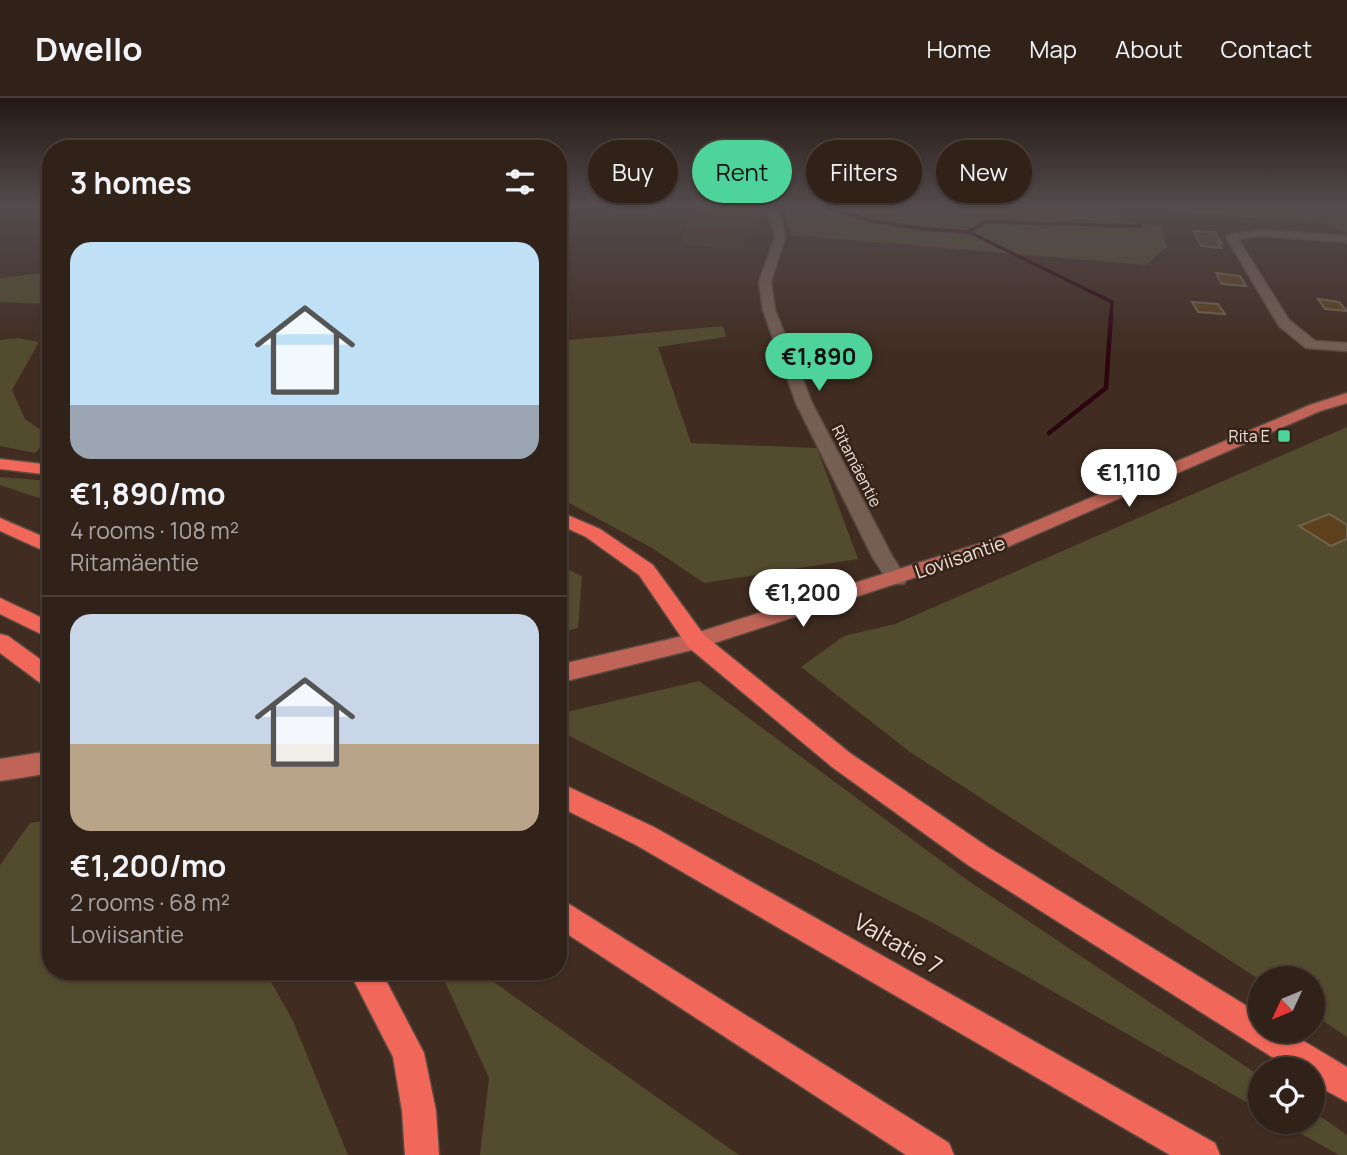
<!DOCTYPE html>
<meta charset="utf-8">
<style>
:root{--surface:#302119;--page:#382922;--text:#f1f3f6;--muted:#a8a3a2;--line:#4b3e38;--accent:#4ed39a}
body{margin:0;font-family:Manrope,sans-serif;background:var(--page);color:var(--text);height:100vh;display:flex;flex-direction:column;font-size:26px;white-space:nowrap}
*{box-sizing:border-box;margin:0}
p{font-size:23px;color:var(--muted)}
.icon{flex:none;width:38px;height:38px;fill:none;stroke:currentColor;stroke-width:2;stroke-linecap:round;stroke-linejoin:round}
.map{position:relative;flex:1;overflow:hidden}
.side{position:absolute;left:42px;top:42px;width:525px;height:840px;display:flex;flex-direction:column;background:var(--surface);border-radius:28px;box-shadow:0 2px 5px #0004,0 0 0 2px var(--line)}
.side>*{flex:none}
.hud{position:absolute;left:588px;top:42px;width:653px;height:63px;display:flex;gap:14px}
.needle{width:46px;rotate:226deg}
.fabs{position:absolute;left:1248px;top:868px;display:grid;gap:14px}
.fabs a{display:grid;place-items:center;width:77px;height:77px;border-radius:50%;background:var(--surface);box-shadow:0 2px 5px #0004,0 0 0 2px var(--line);font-size:35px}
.price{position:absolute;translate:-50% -60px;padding:0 16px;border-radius:24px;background:#fff;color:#222;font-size:23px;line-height:46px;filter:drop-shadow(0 2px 4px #0008)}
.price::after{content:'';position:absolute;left:50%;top:42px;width:21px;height:16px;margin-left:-10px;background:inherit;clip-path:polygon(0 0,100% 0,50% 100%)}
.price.active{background:var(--accent);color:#111}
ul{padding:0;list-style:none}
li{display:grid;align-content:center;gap:14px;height:371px;padding:0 28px}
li+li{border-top:2px solid var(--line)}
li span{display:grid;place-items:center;height:217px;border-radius:21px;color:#555}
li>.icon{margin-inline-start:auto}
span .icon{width:126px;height:126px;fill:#fffc;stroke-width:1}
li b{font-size:30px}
h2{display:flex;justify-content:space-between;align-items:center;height:84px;padding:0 28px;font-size:30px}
.pill{padding:0 24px;border-radius:32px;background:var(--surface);box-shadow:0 2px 5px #0004,0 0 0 2px var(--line);font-size:24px;line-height:63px}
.pill.active{background:var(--accent);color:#111}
header{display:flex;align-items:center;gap:42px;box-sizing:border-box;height:98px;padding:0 35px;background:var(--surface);border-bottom:2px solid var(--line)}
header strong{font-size:33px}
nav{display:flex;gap:38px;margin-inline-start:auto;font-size:24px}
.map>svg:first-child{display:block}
.built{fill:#4e3526}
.green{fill:#534b2e}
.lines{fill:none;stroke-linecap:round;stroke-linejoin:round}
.stream-far1{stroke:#2c0511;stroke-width:3.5}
.stream{stroke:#2c0511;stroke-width:4.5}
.building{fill:#5d411c;stroke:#71624f;stroke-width:2}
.minor-casing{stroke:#5a4a40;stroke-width:3}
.major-casing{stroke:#5a4a40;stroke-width:3}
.highway-casing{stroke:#5a4a40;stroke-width:3}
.minor{fill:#755f53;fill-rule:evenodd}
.major{fill:#bf6457;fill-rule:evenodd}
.highway{fill:#f16759;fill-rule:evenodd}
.poi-dot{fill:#4ed39a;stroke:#352218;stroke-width:2.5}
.labels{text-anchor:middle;stroke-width:5;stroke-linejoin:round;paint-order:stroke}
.far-poi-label{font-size:16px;fill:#efe2db;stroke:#352218;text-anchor:end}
.far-street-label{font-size:16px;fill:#efe2db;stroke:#352218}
.street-label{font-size:19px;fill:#efe2db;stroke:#352218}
.near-street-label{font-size:23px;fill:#efe2db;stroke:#352218}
</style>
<header>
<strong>Dwello</strong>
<nav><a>Home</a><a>Map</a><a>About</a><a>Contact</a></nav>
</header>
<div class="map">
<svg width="1347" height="1057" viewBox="0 0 1347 1057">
<rect width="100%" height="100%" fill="#402c21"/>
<!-- built -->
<polygon class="built" points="691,109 761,109 754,116 763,132 744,137 747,150 688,148 682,143"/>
<!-- green -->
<g class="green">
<polygon points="784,109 1117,109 1124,124 1161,128 1167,149 1146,167 791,137"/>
<polygon points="1120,109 1347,109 1347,135 1323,125"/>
<polygon points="51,174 51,206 0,204 0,180"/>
<polygon points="723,228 726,239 658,249 691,345 817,350 858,461 704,485 652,450 558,399 558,243"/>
<polygon points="18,240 39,244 12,292 25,321 51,339 35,355 0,348 0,242"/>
<polygon points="1347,329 1347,939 1313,916 1312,880 1260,882 910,654 801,569 844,538 895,526"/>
<polygon points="0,379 51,383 51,404 0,387"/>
<polygon points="558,467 582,478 578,530 558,535"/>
<polygon points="699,583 967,782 1260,978 1260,1012 935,826 558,632 558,616"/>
<polygon points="51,722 51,873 265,873 293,923 348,1057 0,1057 0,767 30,725"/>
<polygon points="440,873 478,873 739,1057 480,1057 489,980"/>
<polygon points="1313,1013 1347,1037 1347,1057 1339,1057 1281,1024 1312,1024"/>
</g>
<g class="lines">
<!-- stream-far1 -->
<g class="stream-far1">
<polyline points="824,109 873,123 924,131 969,134 985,124 1141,128"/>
<polyline points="969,134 1112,204 1111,219"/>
</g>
<!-- stream -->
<polyline class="stream" points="1049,335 1106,290 1111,217"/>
</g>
<!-- building -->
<g class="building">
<polygon points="1194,133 1215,134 1222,146 1218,145 1221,150 1201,148"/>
<polygon points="1216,175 1240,178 1246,188 1222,186"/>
<polygon points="1318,201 1339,204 1347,213 1325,211"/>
<polygon points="1192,204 1218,206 1225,216 1198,214"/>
<polygon points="1329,416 1347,427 1347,441 1331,448 1299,428"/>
</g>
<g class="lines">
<!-- minor casing -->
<g class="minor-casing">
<g id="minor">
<polygon points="768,109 778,109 785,139 771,184 775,212 812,305 892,458 907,481 904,486 890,486 873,460 796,305 763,212 759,184 775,139"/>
<polygon points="1263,132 1347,138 1346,144 1263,138 1238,141 1289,222 1315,243 1347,245 1347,253 1306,250 1279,228 1226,139 1231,136"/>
</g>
</g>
<!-- major casing -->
<g class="major-casing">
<g id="major">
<polygon points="1347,295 1347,305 1320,313 1005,450 696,551 558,585 558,567 696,535 991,442 1310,307"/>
<polygon points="51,653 51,675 0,683 0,661"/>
</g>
</g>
<!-- highway casing -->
<g class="highway-casing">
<g id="highway">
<polygon points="0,361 51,367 51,377 0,371"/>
<polygon points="558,413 600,431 653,467 704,537 850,655 988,749 1260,916 1260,933 1287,933 1347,969 1347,1004 1312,985 1312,971 1291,971 968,767 832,669 688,549 639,477 586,439 558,426"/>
<polygon points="0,420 51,442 51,456 0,433"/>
<polygon points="0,500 51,524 51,541 0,516"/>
<polygon points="0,536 8,538 51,569 51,590 43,587 0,555"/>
<polygon points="558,684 654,729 1215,1045 1220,1057 1170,1057 636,747 558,708"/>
<polygon points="558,799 949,1045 954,1057 906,1057 558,830"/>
<polygon points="349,873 381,873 424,955 436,1013 439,1057 405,1057 402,1013 393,959"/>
</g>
</g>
<!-- minor -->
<use href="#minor" class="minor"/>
<!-- major -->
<use href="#major" class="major"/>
<!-- highway -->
<use href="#highway" class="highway"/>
</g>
<!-- sky -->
<linearGradient id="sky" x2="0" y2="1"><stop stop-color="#231812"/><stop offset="0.42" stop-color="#534b4e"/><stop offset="1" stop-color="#534b4e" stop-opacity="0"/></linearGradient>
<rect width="1347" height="257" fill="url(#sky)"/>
<!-- markers -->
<rect class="poi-dot" x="1277" y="331" width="14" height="14" rx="3.5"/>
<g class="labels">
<!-- far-poi labels -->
<g class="far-poi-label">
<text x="1270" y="344">Rita E</text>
</g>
<!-- far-street labels -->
<g class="far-street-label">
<text transform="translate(857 368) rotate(63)" y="6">Ritamäentie</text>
</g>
<!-- street labels -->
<g class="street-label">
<text transform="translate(960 459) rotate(-19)" y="7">Loviisantie</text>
</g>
<!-- near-street labels -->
<g class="near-street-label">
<text transform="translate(898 846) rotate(30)" y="8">Valtatie 7</text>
</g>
</g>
</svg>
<div class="fabs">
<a><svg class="needle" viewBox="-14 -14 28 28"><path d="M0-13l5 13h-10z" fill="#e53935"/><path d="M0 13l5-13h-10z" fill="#a8a3a2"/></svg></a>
<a><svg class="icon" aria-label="locate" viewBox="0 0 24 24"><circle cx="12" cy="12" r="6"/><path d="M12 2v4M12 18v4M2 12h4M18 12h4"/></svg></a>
</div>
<b class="price active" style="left:819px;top:295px">€1,890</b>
<b class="price" style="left:1129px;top:411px">€1,110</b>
<b class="price" style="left:803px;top:531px">€1,200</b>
<div class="hud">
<a class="pill">Buy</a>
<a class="pill active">Rent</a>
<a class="pill">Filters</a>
<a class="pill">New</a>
</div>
<section class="side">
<h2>3 homes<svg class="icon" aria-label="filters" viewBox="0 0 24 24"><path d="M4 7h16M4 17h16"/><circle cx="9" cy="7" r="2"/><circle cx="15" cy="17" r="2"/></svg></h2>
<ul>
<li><span style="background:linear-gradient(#bfe0f5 75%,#9aa5b1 0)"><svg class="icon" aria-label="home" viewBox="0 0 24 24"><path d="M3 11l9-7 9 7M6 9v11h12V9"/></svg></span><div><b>€1,890/mo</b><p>4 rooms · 108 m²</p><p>Ritamäentie</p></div></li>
<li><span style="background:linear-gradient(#c9d6e8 60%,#b9a48a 0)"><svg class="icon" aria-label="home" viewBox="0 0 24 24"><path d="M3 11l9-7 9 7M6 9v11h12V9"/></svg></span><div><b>€1,200/mo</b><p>2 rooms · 68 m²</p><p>Loviisantie</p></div></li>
</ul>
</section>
</div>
